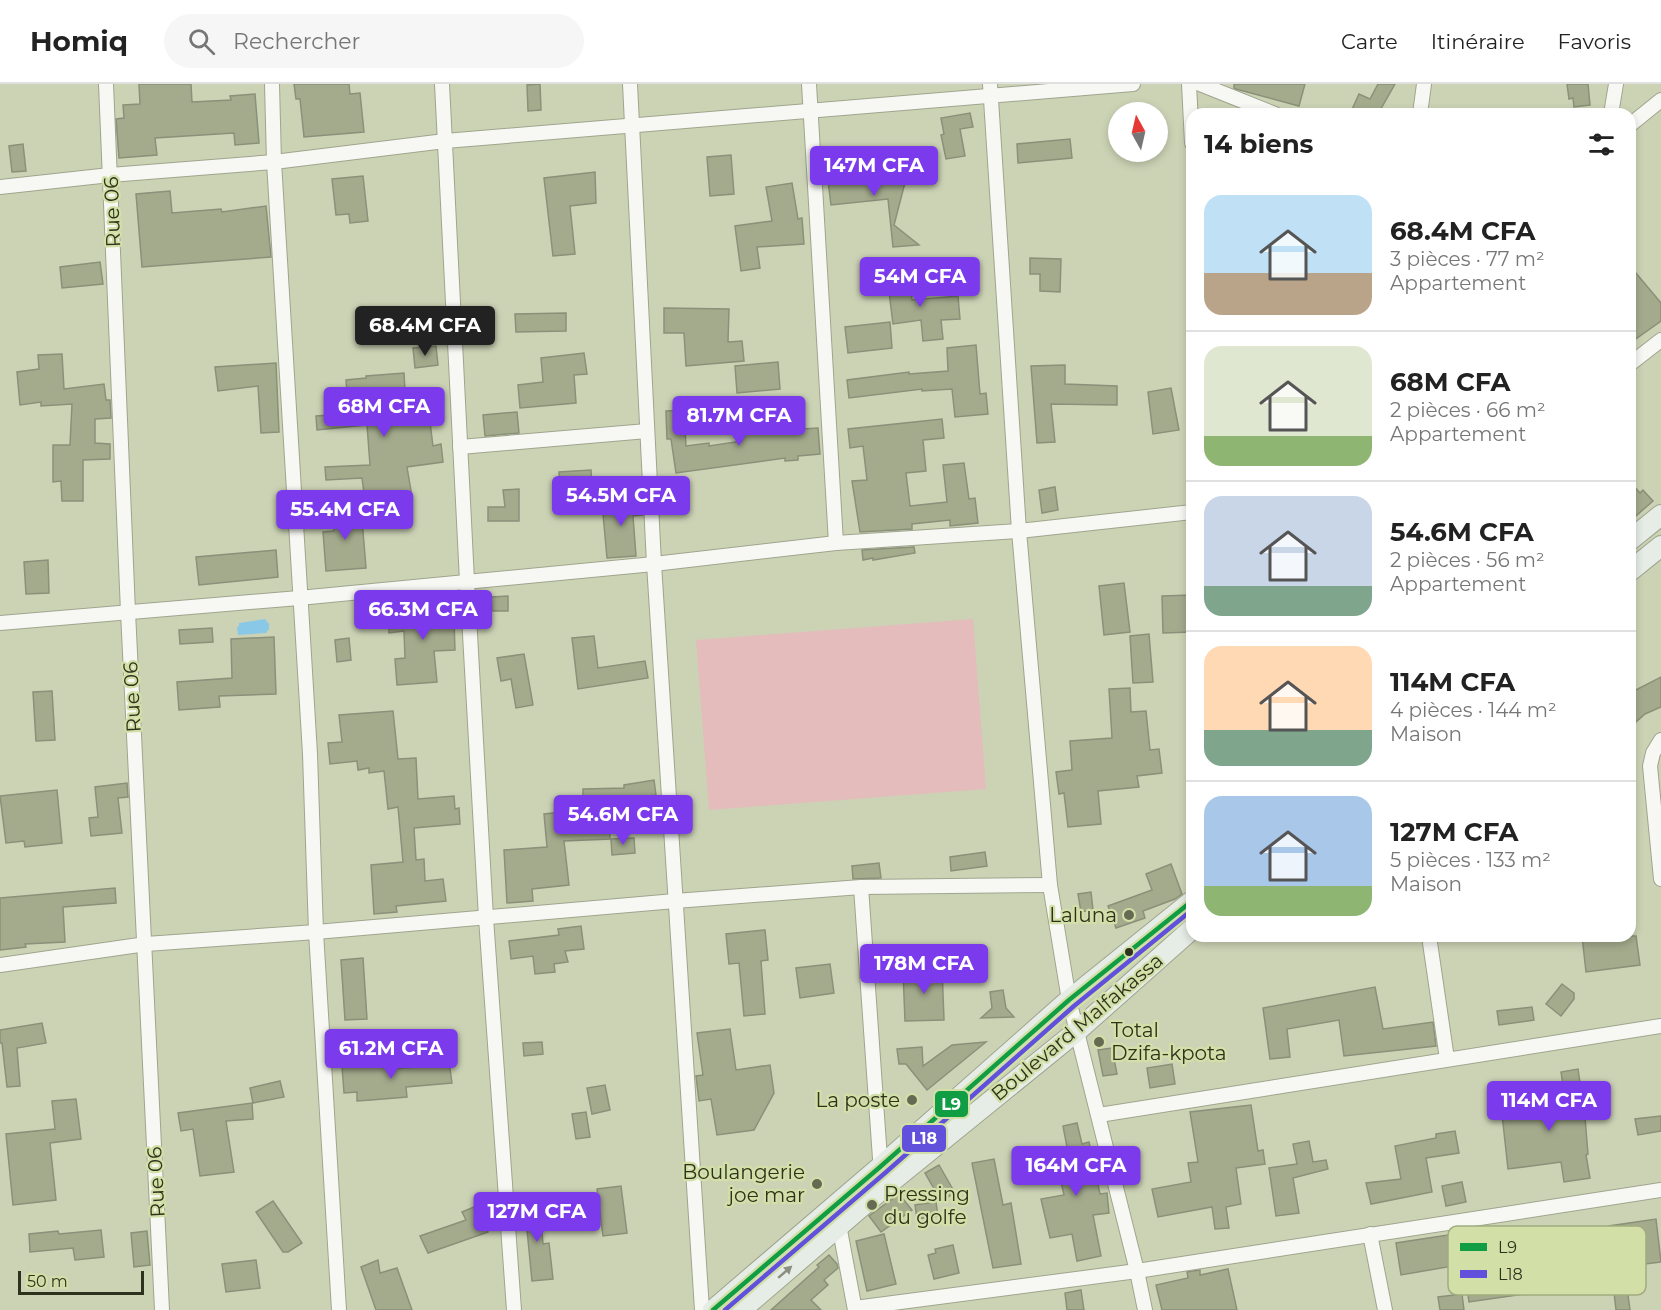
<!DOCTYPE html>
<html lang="fr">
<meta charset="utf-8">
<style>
:root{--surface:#fff;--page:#f6f6f6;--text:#222;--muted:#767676;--line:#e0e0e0;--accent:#7c3aed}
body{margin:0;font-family:Montserrat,sans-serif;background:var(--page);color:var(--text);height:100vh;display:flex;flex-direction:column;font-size:22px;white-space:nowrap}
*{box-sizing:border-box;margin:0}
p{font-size:20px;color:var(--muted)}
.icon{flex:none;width:33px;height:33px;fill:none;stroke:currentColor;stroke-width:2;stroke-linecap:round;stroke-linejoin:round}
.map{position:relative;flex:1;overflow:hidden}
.side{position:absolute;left:1186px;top:24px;width:450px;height:834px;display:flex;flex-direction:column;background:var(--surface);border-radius:18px;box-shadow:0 3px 9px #0003}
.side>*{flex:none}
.needle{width:39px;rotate:352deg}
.fabs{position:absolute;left:1108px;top:18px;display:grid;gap:12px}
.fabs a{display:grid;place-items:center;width:60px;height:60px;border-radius:50%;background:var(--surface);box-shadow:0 3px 9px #0003;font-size:30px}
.scale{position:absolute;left:18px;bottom:15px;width:126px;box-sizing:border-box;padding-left:6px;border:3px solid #2d321c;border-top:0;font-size:16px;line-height:21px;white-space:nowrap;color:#2d321c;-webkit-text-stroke:4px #d2e0a8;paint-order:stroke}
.price{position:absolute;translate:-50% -51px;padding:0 14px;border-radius:6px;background:var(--accent);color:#fff;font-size:20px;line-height:39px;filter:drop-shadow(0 2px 3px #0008)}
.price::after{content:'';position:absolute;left:50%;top:36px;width:18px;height:14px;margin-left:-9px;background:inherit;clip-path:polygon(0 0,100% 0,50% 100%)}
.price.on{background:#222;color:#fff}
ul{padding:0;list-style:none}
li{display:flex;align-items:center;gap:18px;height:150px;padding:0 18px}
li+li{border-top:2px solid var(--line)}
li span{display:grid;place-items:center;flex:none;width:168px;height:120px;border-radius:18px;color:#555}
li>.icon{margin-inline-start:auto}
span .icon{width:72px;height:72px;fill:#fffc;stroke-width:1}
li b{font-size:26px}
h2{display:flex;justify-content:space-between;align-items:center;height:72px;padding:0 18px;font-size:26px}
header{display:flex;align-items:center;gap:36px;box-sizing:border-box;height:84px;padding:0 30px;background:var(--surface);border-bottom:2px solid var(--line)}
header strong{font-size:28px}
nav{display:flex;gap:33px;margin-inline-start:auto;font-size:21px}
.search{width:420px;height:54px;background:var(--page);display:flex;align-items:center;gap:15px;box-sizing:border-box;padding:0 21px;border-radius:33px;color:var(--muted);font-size:22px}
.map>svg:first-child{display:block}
.green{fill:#e3bcbb}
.water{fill:#8ac8e7}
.building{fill:#a4ab8d;stroke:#8b9079;stroke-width:1.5}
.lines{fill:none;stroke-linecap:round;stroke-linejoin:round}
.street-casing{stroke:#9fa58d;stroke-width:16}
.secondary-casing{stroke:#9fa58d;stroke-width:22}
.street{stroke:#f7f8f4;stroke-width:14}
.secondary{stroke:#e6ece6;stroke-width:20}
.bus-1-casing{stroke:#d2e0a8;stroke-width:9}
.bus-2-casing{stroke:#d2e0a8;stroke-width:9}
.bus-1{stroke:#109d43;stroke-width:4.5}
.bus-2{stroke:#6050dc;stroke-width:4.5}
.oneway{fill:#8a8f81}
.poi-dot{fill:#656a52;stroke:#d2e0a8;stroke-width:2}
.bus-dot{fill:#2d321c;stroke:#d2e0a8;stroke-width:2}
.labels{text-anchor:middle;stroke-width:4.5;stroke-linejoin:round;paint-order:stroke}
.street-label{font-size:20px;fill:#2d321c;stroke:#d2e0a8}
.poi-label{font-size:20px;fill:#2d321c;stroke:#d2e0a8;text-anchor:end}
.key{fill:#d2e0a8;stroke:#a0ac7e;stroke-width:1.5}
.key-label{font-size:16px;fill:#2d321c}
.line-badge{stroke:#d2e0a8;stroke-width:2}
.badge-label{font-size:16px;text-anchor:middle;font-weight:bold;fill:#fff}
</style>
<header>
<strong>Homiq</strong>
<div class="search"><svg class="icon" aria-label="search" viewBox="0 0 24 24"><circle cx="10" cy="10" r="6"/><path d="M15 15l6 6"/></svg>Rechercher</div>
<nav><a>Carte</a><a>Itinéraire</a><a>Favoris</a></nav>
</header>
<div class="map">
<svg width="1661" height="1226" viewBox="0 0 1661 1226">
<rect width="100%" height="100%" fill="#ccd3b5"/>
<!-- green -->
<polygon class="green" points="973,535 986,705 709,726 696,556"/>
<!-- water -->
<polygon class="water" points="265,535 269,540 269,545 266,549 238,551 237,543 239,542 239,539"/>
<!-- building -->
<g class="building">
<polygon points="139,0 191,0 192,18 231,16 230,12 255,10 259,59 235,61 234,49 155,54 157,71 119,74 116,35 124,34 123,21 140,20"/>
<polygon points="294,0 349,0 350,10 360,9 364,48 304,53 300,15 296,15"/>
<polygon points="540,0 541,26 528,27 527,1"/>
<polygon points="1234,0 1305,0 1299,22 1236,5 1234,4"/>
<polygon points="1378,0 1395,0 1378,30 1350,30 1359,10 1370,15"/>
<polygon points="1567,0 1588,0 1590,21 1574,23 1573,14 1569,15"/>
<polygon points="970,29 973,43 960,45 965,72 946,75 941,51 944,50 941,34"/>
<polygon points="1070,55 1072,74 1018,79 1017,60"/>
<polygon points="23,60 26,87 12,88 9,62"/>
<polygon points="731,71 734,110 710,112 707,73"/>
<polygon points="908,87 894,141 919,161 893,163 888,115 831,121 828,97"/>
<polygon points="595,88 596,119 570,122 575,170 553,172 544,94"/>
<polygon points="363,92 368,137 350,139 349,130 336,131 332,95"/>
<polygon points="792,99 798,135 802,134 804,160 757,163 760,184 741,187 735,142 772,137 766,103"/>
<polygon points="170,107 172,129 221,125 222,128 266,122 271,173 142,183 136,110"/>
<polygon points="1030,174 1061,175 1060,208 1040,207 1040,190 1030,190"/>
<polygon points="100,178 103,200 62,204 60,183"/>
<polygon points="1630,182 1661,219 1661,237 1630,259"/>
<polygon points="909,189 912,216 958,212 960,235 941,236 943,255 923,257 921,236 893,240 887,192"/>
<polygon points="664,224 729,225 728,258 742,257 744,277 686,282 684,249 664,249"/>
<polygon points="566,229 566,247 516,248 515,230"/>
<polygon points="890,238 892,264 848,269 845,243"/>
<polygon points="976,261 980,310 986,309 988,330 955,333 952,305 922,307 922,305 849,314 847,296 909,288 909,290 948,287 947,264"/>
<polygon points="436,262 438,281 415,284 413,264"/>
<polygon points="584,269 587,290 574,291 576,319 520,324 518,301 543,298 541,274"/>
<polygon points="62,270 64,305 104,300 106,316 110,316 111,334 95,335 95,359 110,360 110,375 83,376 83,417 62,417 61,397 53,398 53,361 70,361 72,320 41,322 41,318 20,321 17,288 39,285 38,271"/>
<polygon points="778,278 780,305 737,309 735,282"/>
<polygon points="276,279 279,348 261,349 258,302 218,307 215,283"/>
<polygon points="1065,281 1065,300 1117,302 1117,321 1051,320 1055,358 1037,359 1031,282"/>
<polygon points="404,289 406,324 428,322 433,362 441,360 443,378 407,383 412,413 382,418 384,430 367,432 362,394 326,396 325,383 370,381 367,341 317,346 316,332 346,330 344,308 347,308 346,296 366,294 366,292"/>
<polygon points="1171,304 1179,346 1153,350 1148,308"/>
<polygon points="684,326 686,362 709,359 709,362 742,357 741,351 767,347 818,344 820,370 798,372 798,376 785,377 785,374 676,389 671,355 667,355 666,327"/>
<polygon points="517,328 519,349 485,352 483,331"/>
<polygon points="942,335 944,354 923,356 926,387 906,389 910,422 947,418 943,381 964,379 969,415 975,414 978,439 950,442 950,436 912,440 912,445 860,448 852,397 867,396 863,362 850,364 848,345"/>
<polygon points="591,386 593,419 561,421 559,388"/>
<polygon points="1630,398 1640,409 1643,406 1653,417 1630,437"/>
<polygon points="1055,403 1058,426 1042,429 1039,406"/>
<polygon points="519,405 519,437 488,437 488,423 505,423 503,406"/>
<polygon points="642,415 643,431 633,432 636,472 607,474 602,419"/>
<polygon points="361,423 366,484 326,487 323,448 334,447 332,426"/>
<polygon points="914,463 915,469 873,476 873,474 863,476 862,466"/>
<polygon points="276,466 278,493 199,501 196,473"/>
<polygon points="48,476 49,509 26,510 24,478"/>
<polygon points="1124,499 1130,548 1104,551 1099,502"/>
<polygon points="1192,511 1192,548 1163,549 1162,512"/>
<polygon points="508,512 508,527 492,527 491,513"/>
<polygon points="455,516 457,536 454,537 455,566 434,567 437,598 397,601 395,575 405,574 404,547 389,549 389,528 440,525 440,517"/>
<polygon points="212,544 213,558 180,560 179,546"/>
<polygon points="1149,550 1153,598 1133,599 1130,552"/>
<polygon points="594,552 598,584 645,577 648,594 578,605 572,554"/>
<polygon points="274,553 276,610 219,612 220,623 179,626 177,598 232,594 231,555"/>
<polygon points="349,554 351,576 337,578 335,556"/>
<polygon points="524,570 533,621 516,624 511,595 501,597 497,574"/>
<polygon points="1661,593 1661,623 1645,630 1630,643 1630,609"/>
<polygon points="1130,604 1131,628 1146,627 1150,666 1159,665 1162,689 1137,692 1139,703 1098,707 1101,740 1068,743 1064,709 1059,710 1056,688 1072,686 1070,657 1112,654 1109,605"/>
<polygon points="52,607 55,656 36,657 33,608"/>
<polygon points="393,627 398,675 416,674 418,715 454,712 455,725 459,724 460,740 414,744 416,776 424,775 425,797 443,795 446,817 396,822 397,828 374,830 371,781 403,778 398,723 388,725 384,687 369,689 369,684 358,686 357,677 330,680 328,659 342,658 339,631"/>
<polygon points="654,696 656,711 609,718 610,755 564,757 569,801 532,805 533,817 507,819 504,766 547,763 544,730 583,726 583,705 624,704 624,701"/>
<polygon points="127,699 128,713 118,714 122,749 91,752 89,734 98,733 95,703"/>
<polygon points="57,706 62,759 25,763 24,757 6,759 0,712"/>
<polygon points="634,754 635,769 612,771 611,755"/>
<polygon points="985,768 987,782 951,787 950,773"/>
<polygon points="879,779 881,794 853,795 852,782"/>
<polygon points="1171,780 1182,810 1175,815 1143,827 1145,834 1116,844 1108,822 1152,806 1146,790"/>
<polygon points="115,804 116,819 63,823 65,858 25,860 26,863 0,866 0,814"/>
<polygon points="1091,808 1093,826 1081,828 1078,810"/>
<polygon points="581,842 584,865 565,867 568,878 554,880 555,888 535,890 533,872 511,875 509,857 559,851 558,845"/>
<polygon points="765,846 768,876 761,877 765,930 744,932 739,879 729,880 726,850"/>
<polygon points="1582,852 1636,852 1640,881 1586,888"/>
<polygon points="363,874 367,935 345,936 341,876"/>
<polygon points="830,880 834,909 800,914 796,884"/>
<polygon points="920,884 942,884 944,936 905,937 903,887 920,886"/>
<polygon points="1562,900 1574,909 1574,915 1561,932 1546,920"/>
<polygon points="1375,903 1383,945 1433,938 1436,962 1344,972 1339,936 1287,945 1290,973 1270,975 1263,924"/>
<polygon points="1003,906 1006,924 1014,933 981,934 992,924 990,908"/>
<polygon points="1532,923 1534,936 1499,941 1497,927"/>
<polygon points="42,939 46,959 17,964 20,1002 7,1003 2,959 0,959 0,946"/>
<polygon points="730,945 736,986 770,981 774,1009 754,1046 717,1051 711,1015 699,1017 696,992 703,991 697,949"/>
<polygon points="542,958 543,970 524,972 523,959"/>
<polygon points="986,958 927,1006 906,980 899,980 897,965 922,963 923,982 952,961"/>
<polygon points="1112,964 1117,990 1103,992 1098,966"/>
<polygon points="449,978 452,999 406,1003 407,1013 371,1016 357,1017 357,1008 344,1009 342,982 360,981 360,983 389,980 389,985 432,982 432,981"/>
<polygon points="1172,980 1175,1000 1150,1004 1147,984"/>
<polygon points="1578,985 1585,1033 1588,1070 1586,1071 1590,1094 1564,1098 1561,1078 1508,1085 1501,1021 1565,1015 1561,988"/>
<polygon points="280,997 284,1013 253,1019 250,1004"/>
<polygon points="605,1001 610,1026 592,1030 587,1004"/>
<polygon points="76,1015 81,1055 50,1059 56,1116 13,1121 6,1050 55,1045 52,1017"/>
<polygon points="252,1019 253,1035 226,1037 234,1088 200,1092 193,1045 181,1047 178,1029"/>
<polygon points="1251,1021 1258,1067 1263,1066 1265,1080 1236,1084 1241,1120 1226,1123 1229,1144 1215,1145 1212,1123 1158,1133 1152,1105 1191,1098 1188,1079 1198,1078 1190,1028"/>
<polygon points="586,1028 590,1053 576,1055 572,1030"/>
<polygon points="1661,1032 1661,1047 1638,1051 1635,1035"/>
<polygon points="1077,1039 1082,1060 1089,1058 1100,1110 1107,1109 1109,1129 1093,1131 1101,1172 1077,1177 1072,1150 1050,1154 1041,1115 1064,1111 1054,1066 1067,1063 1063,1042"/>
<polygon points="1455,1047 1459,1069 1426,1074 1432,1108 1371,1120 1366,1099 1401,1095 1395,1062 1436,1054 1436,1050"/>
<polygon points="1309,1057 1313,1078 1326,1076 1328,1085 1293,1094 1299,1129 1276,1132 1269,1084 1297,1080 1293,1060"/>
<polygon points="994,1075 1003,1121 1011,1119 1021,1180 993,1184 972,1079"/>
<polygon points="939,1081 955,1109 941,1117 925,1089"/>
<polygon points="1462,1098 1466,1118 1446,1122 1442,1102"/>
<polygon points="621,1102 627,1149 603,1152 597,1105"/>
<polygon points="899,1110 912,1126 881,1148 869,1132"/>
<polygon points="539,1114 543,1160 549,1159 553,1195 532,1197 524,1115"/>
<polygon points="273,1117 302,1159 288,1168 283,1168 256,1128"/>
<polygon points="936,1118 938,1132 917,1135 915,1121"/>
<polygon points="479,1121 488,1148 428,1169 420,1152 466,1136 462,1128"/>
<polygon points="1656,1135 1661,1178 1613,1184 1609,1142"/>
<polygon points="101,1146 104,1173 75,1176 73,1164 30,1168 29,1150 58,1147 59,1150"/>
<polygon points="1481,1146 1483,1159 1476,1160 1481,1192 1515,1188 1514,1176 1544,1172 1543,1167 1561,1164 1566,1194 1531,1200 1532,1209 1469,1218 1464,1180 1401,1191 1396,1159"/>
<polygon points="147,1147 150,1181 134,1183 131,1149"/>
<polygon points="884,1150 896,1200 867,1207 856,1157"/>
<polygon points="953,1161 959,1189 934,1195 928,1171 936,1169 935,1165"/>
<polygon points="829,1171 837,1180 838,1184 824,1196 828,1201 811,1216 821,1226 771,1226 819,1183 817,1181"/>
<polygon points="256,1176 260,1204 226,1208 222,1180"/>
<polygon points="378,1176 380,1189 397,1184 412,1226 376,1226 361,1183"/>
<polygon points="1228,1185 1237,1226 1162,1226 1156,1201 1188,1194 1187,1188 1200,1186 1200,1191"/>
<polygon points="1625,1189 1630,1226 1616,1226 1612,1191"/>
<polygon points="1081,1206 1084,1226 1067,1226 1065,1209"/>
<polygon points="1462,1210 1464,1226 1440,1226 1438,1213"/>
</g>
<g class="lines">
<!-- street casing -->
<g class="street-casing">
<g id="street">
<polyline points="106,0 128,528 162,1226"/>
<polyline points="272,0 274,78 310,670 316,848 339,1226"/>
<polyline points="442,0 467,497 486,834 514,1226"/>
<polyline points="630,0 654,480 702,1226"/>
<polyline points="809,0 836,459"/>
<polyline points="990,0 1019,447 1050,801 1069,916 1137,1187 1145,1226"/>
<polyline points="1189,0 1192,59"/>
<polyline points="1200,0 1275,30"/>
<polyline points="1420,30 1424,0"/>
<polyline points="1611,30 1616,0"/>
<polyline points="1630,41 1661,16"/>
<polyline points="0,103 110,91 274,78 445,57 1133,0"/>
<polyline points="1630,280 1661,256"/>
<polyline points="460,363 647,347"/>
<polyline points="0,539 299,514 654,480 836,459 1019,447 1192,428"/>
<polyline points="1661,656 1653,669 1650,682 1661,795"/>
<polyline points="861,803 881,1089"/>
<polyline points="1429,852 1447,975"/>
<polyline points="0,881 146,860 316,848 675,817 861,803 1050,801"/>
<polyline points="1099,1031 1661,942"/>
<polyline points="839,1141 855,1226"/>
<polyline points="1370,1150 1385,1226"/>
<polyline points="855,1224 1137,1187 1661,1106"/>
</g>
</g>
<!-- secondary casing -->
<g class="secondary-casing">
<g id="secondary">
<polyline points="1630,456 1661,431"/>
<polyline points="1630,487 1661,462"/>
<polyline points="713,1226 880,1083 1069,916 1192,817"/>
<polyline points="741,1226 881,1106 1077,947 1192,845"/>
</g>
</g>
<!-- street -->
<use href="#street" class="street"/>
<!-- secondary -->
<use href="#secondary" class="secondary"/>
<!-- bus-1 casing -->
<g class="bus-1-casing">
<polyline id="bus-1" points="713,1226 880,1083 1069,916 1192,817"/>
</g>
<!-- bus-2 casing -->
<g class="bus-2-casing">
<polyline id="bus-2" points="725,1226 885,1089 1074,922 1192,826"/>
</g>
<!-- bus-1 -->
<use href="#bus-1" class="bus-1"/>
<!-- bus-2 -->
<use href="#bus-2" class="bus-2"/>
</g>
<!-- one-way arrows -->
<defs><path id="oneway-solid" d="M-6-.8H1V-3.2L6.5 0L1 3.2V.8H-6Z" transform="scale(1.5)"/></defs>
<use class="oneway" href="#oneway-solid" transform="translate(785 1188) rotate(-41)"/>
<!-- markers -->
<g class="poi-dot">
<circle cx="1129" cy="831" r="6"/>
<circle cx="1099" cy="958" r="6"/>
<circle cx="912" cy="1016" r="6"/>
<circle cx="817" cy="1100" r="6"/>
<circle cx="872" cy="1121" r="6"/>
</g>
<circle class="bus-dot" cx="1129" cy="868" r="5"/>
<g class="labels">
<!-- street labels -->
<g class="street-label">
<text transform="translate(112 128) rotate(-92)" y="7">Rue 06</text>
<text transform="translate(132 613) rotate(-93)" y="7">Rue 06</text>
<text transform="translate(1077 943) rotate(-40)" y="7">Boulevard Malfakassa</text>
<text transform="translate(156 1098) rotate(-93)" y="7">Rue 06</text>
</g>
<!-- poi labels -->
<g class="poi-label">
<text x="1117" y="838">Laluna</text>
<text x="1111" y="953" text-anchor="start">Total<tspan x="1111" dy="23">Dzifa-kpota</tspan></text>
<text x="900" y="1023">La poste</text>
<text x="805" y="1095">Boulangerie<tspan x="805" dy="23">joe mar</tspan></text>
<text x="884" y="1117" text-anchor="start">Pressing<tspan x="884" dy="23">du golfe</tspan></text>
</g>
</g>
<!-- legend -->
<rect x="1448" y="1142" width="198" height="69" rx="9" class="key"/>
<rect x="1460" y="1159" width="27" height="8" fill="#109d43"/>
<rect x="1460" y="1186" width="27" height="8" fill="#6050dc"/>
<g class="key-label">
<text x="1498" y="1169">L9</text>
<text x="1498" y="1196">L18</text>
</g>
<g class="line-badge">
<rect x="934" y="1006" width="35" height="28" rx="6" fill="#109d43"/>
<rect x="901" y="1040" width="46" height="29" rx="6" fill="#6050dc"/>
</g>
<g class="badge-label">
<text x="951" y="1026">L9</text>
<text x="924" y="1060">L18</text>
</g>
</svg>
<div class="fabs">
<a><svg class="needle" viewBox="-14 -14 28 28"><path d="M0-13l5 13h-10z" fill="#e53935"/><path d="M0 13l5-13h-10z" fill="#767676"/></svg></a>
</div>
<div class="scale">50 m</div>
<b class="price" style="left:874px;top:113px">147M CFA</b>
<b class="price" style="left:920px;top:224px">54M CFA</b>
<b class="price on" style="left:425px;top:273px">68.4M CFA</b>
<b class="price" style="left:384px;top:354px">68M CFA</b>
<b class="price" style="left:739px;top:363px">81.7M CFA</b>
<b class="price" style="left:621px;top:443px">54.5M CFA</b>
<b class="price" style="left:345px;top:457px">55.4M CFA</b>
<b class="price" style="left:423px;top:557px">66.3M CFA</b>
<b class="price" style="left:623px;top:762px">54.6M CFA</b>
<b class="price" style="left:924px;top:911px">178M CFA</b>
<b class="price" style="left:391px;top:996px">61.2M CFA</b>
<b class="price" style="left:1549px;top:1048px">114M CFA</b>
<b class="price" style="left:1076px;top:1113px">164M CFA</b>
<b class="price" style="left:537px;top:1159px">127M CFA</b>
<section class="side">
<h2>14 biens<svg class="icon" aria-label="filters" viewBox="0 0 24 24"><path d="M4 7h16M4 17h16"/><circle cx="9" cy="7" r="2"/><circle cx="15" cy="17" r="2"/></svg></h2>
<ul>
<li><span style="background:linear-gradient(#bfe0f5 65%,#b9a48a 0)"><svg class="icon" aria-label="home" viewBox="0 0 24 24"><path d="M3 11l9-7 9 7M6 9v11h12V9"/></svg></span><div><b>68.4M CFA</b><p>3 pièces · 77 m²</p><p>Appartement</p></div></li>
<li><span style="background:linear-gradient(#dfe7d0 75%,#8fb573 0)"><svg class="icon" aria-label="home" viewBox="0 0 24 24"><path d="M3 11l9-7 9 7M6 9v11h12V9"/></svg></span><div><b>68M CFA</b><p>2 pièces · 66 m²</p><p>Appartement</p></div></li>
<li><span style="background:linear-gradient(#c9d6e8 75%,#7fa58c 0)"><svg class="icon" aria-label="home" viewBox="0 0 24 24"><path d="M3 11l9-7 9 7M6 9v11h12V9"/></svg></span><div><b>54.6M CFA</b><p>2 pièces · 56 m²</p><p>Appartement</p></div></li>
<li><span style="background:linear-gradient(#ffd9b3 70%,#7fa58c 0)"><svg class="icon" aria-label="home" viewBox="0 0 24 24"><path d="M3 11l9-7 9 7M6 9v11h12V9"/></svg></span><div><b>114M CFA</b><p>4 pièces · 144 m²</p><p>Maison</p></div></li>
<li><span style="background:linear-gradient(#a9c7e8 75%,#8fb573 0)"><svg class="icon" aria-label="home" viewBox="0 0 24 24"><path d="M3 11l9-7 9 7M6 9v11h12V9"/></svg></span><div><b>127M CFA</b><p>5 pièces · 133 m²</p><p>Maison</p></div></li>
</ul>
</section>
</div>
